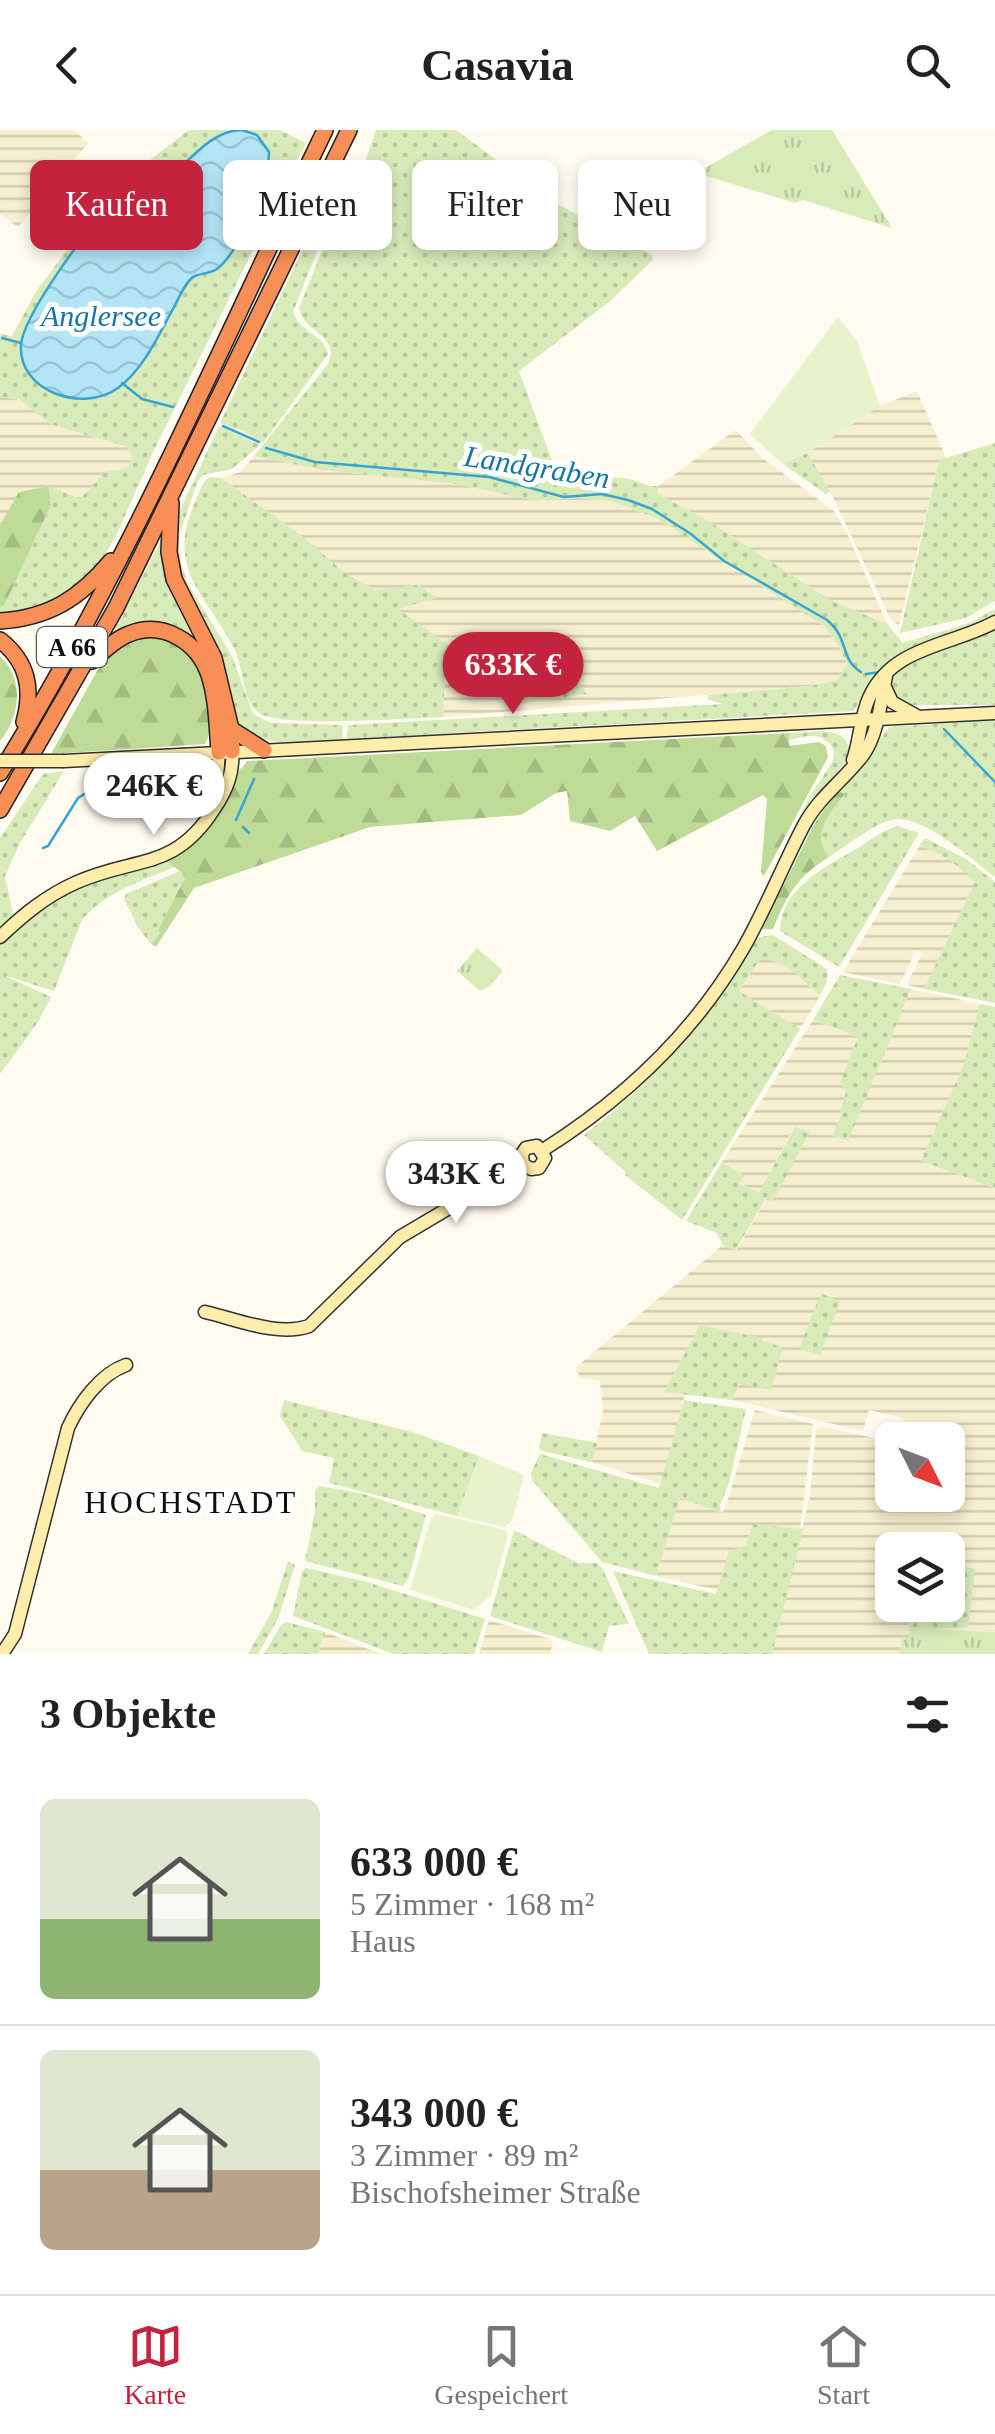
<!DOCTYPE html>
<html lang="de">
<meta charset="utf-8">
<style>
:root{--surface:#fff;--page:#f2f2f2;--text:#222;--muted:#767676;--line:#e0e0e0;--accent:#c3233c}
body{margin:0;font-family:"Times New Roman",serif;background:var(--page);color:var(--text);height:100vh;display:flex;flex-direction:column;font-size:38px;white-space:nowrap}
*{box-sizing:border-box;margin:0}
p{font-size:32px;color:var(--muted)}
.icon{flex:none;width:55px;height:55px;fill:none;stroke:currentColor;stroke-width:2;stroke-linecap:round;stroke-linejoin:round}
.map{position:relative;height:1524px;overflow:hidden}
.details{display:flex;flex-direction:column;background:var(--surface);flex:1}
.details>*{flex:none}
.top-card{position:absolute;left:30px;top:30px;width:935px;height:90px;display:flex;gap:20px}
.needle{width:65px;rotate:132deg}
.controls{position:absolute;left:875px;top:1292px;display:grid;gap:20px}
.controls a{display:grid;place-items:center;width:90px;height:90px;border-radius:15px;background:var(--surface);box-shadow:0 5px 15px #0003;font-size:50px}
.price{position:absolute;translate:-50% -85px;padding:0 22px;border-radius:35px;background:#fff;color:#222;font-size:32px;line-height:65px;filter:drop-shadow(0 2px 5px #0008)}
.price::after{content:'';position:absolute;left:50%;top:60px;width:30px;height:22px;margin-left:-15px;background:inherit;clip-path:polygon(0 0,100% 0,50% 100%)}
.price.current{background:var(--accent);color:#fff}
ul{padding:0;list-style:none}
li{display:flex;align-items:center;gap:30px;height:250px;padding:0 40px}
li+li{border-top:2px solid var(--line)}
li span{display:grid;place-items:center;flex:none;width:280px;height:200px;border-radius:15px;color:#555}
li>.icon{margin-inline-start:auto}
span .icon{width:120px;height:120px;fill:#fffc;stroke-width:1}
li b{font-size:42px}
h2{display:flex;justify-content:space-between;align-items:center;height:120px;padding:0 40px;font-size:42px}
.pill{padding:0 35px;border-radius:15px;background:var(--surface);box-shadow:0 5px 15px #0003;font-size:35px;line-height:90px}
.pill.current{background:var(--accent);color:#fff}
header{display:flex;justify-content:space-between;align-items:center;height:130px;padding:0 40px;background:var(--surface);font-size:45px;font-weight:600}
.dock{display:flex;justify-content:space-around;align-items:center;height:140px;border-top:2px solid var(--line);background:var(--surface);font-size:28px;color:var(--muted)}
.dock a{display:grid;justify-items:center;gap:5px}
.dock .current{color:var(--accent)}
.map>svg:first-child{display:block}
.farmland{fill:url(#farmland-rules);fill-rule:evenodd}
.grass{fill:url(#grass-dots)}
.forest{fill:url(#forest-firs)}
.park{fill:url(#park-tufts)}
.pitch{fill:#e8f2cb}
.water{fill:url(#water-waves);stroke:#3aa4d0;stroke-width:2.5}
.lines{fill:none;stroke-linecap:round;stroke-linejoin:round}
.stream{stroke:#3aa4d0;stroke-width:2.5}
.secondary-casing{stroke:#313131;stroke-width:15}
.highway-casing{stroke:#202020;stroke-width:18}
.secondary{stroke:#ffedac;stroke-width:12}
.highway{stroke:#f78f57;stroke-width:15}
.secondary-bridge-casing{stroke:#313131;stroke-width:15;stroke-linecap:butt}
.secondary-bridge{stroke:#ffedac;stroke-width:12}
.labels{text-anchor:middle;stroke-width:10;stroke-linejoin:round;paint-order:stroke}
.shield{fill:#fff;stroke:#575757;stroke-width:2.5}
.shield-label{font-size:25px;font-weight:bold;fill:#0f0f0f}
.water-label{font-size:30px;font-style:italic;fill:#1575a4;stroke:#fff}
.quarter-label{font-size:32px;letter-spacing:2.5px;fill:#0f0f0f;stroke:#fff}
</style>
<header><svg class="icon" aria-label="back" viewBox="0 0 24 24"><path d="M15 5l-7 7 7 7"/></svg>Casavia<svg class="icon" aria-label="search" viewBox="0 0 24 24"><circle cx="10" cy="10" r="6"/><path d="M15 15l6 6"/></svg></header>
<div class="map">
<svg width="995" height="1524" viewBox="0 0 995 1524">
<defs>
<pattern id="farmland-rules" width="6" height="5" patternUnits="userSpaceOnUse" patternTransform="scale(2.5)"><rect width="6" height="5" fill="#f6efd0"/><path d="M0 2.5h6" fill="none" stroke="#d2ccb1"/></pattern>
<pattern id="grass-dots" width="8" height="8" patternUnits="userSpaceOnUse" patternTransform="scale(2.5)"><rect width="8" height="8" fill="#d8ebb9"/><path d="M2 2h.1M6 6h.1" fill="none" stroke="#b8c89e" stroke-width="1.8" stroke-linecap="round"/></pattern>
<pattern id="forest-firs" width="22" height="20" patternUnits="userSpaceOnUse" patternTransform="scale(2.5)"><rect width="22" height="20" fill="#bedc98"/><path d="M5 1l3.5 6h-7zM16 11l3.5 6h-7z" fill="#a2bc82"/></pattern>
<pattern id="park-tufts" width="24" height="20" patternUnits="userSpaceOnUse" patternTransform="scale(2.5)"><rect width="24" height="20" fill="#d8ebb9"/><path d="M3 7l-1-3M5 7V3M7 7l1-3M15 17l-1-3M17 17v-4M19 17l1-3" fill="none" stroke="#b8c89e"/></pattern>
<pattern id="water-waves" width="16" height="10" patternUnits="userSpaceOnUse" patternTransform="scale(2.5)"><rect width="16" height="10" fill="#b4e5f7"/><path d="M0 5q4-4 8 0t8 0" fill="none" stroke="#9ac3d3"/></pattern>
</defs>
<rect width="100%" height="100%" fill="#fffbf1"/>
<!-- farmland -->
<g class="farmland">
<polygon points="0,0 74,0 88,13 18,97 0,84"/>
<polygon points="917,261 947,330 939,331 899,495 891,490 830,361 807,323 880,276"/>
<polygon points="0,267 20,270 50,294 127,317 131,325 130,335 121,340 106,341 80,369 49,356 20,362 0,395"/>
<polygon points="736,300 761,327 834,381 847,403 887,494 830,470 705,389 658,364 658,356"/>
<polygon points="254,326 322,340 456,354 536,371 577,368 612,371 658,389 824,496 838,515 847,535 838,550 810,556 443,587 445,540 454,532 519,574 586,564 579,553 507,557 397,479 435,468 419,455 375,460 345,443 306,409 221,348 240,342"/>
<polygon points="920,715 950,730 975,752 924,859 907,855 922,823 916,820 900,854 843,842"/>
<polygon points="760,829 772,829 793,841 820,866 800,899 739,861"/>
<path d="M911,859L980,874L964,934L922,1031L995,1058V1524H772L810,1366L816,1300L823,1297L892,1312V1365H948V1310L900,1308L904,1288L869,1280L863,1301L732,1270L740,1254L783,1217L665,1261L685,1264L661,1354L592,1332L603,1281L600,1251L580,1247L575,1238L723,1115L736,1121L767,1068L773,1071L794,997L759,1062L739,1053L744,1045L722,1032L813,890L858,907L840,952L846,962L840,981L842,984L832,1005L848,1010ZM892,1420H948V1432L975,1439L968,1497L909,1500L912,1475H892Z"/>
<polygon points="755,1280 813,1294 800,1399 753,1394 746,1415 729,1422 717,1460 656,1446 680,1368 721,1383 725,1379"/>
<polygon points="489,1490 553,1510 550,1524 479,1524"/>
<polygon points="325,1502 381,1524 318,1524"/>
</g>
<!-- grass -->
<g class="grass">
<path d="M189,0H234C201,9 183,42 155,59C137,70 120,70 102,87C82,104 23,190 21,215C18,261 83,282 118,258C152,233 168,185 189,151C198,143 208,145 217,138C244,116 255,71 267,40L251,3L242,0H280L306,13L154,320L116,406L96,438L57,475L0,487V476H4L51,375L49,356L80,369L106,341L121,340L130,335L131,325L127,317L50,294L20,270L0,267V204L12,206L37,160L116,56Z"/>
<path d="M376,0H456L552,71L652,125L653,130L609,172L519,241L557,344C579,357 600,346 624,348C637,349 645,357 658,356V364L705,389L830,470L887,494L903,513L969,493L995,479V486L899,523L864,563L854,581L347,609L348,595L724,574L708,570V565L810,556L838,550L847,534L838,515L824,496L658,389L612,371L577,368L536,371L456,354L322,340L254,326L328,234C341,204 303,203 299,178L338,81L363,38Z"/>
<path d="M345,31L358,37L334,78L293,182C299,202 324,204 328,224L263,313L243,301L220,293Z"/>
<path d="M219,296L260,315L232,339L203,345L197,353L179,406L180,431L188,454L232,526L253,584L271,593L343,595L342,611C303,612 269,620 236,595L174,433L176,389Z"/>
<polygon points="995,313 995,471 966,488 900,503 939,330"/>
<polygon points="807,323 830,361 826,364 783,334"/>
<path d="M210,347L221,348L306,409L345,443L375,460L419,455L436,468L398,479L507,557L580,553L587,564L519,574L454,532L445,540L443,587C411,588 280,598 259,583C243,572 243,537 235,520C210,470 167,441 192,380C197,368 200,354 210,347Z"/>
<polygon points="166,401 204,518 108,513"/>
<polygon points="995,496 995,575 910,575 900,572 889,559 896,538"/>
<path d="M995,590V747C972,730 921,682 891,690C870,696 848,715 829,727C810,703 829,685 845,665L837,661L890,597Z"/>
<path d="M822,601C836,602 846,605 850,620L848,629L818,664L784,719L809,668L833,631L834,621C824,600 808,606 789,610V603Z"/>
<path d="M176,633C195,634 208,640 212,660C205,726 133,726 85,745C52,758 25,777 0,801V708L43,644L64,641L20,713L5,746L13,784C38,764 66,749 96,738C148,720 197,724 207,657C201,641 193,636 176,637Z"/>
<path d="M238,638H242C224,676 207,709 169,732L174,737C141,752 106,761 82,790L54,861L3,845L51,867L38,892L0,944V813C27,789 54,765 89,752C113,743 139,740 163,732C203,717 224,675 238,638Z"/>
<path d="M897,696L919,703L839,837L780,801C781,758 824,738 856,719C869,711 882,701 897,696Z"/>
<polygon points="925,708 966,729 995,752 995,873 924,859 975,752 950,730 920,715"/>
<polygon points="182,740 186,746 158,800 160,803 151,814 139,799 124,769 126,764"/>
<path d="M773,805L827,839V851L820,866C803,850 785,830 760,829L739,861L800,899L682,1090L625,1045L627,1043L584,1005C655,951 711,885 755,808Z"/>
<polygon points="840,845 911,859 848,1011 832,1006 842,984 840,981 846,962 840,952 858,907 813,890"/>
<polygon points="980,874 995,877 995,1058 921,1031 964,934"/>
<polygon points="795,997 810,1002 773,1071 766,1068 735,1121 723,1115 717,1103 686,1091 722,1032 744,1045 739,1054 759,1062"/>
<polygon points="821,1163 840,1172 820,1225 799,1219"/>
<polygon points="700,1195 762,1208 762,1211 783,1217 771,1260 740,1254 732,1270 664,1262"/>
<polygon points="284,1270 412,1302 479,1326 457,1386 329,1353 334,1328 302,1321 280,1286"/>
<polygon points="684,1270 746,1279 729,1353 720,1375 721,1383 680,1368 656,1446 602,1432 532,1350 531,1343 540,1324 659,1358"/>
<polygon points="542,1303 597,1313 592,1332 542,1321 539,1318"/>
<polygon points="320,1356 364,1364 426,1385 409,1447 403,1456 305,1431 315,1381 315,1360"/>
<polygon points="753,1394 803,1399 772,1524 649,1524 613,1441 716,1464 729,1421 746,1415"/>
<polygon points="514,1400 578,1433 597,1433 602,1438 629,1494 609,1496 602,1522 490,1486"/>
<polygon points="288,1431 295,1435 278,1489 258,1524 248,1524 272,1481"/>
<polygon points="948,1432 975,1439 968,1497 908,1501 912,1475 948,1475"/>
<polygon points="306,1438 367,1452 485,1489 474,1524 394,1524 293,1486 302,1442"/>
<polygon points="286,1492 325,1502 318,1524 264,1524 281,1495"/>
</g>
<!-- forest -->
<g class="forest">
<polygon points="49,356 51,375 4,476 0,476 0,395 19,362"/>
<path d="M149,504C158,507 171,508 179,513C203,532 221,586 205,614L51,624L102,532L126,510Z"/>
<path d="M0,526C25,550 20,586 0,611Z"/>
<path d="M789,603V616L819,612L826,616L828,627L764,746L761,742L767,669L763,665L657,721L635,686L610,701L570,691L567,661L556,663L521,685L370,697L194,758L156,817L151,814L160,803L158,800L186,746L168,732C221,700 215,673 247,631Z"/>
<path d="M837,661L845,664C830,684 810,702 829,727C796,748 788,763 773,799H762L813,696Z"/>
</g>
<!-- park -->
<g class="park">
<polygon points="772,0 832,0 892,98 803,70 795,73 696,43"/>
<polygon points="477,818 503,841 490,856 480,861 457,841"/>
<polygon points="911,1495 915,1499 995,1502 995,1524 900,1524 903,1506 909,1507"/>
</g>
<!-- pitch -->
<g class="pitch">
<polygon points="838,187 857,211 880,276 807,323 783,334 750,304"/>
<polygon points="479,1326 524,1345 512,1391 504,1397 457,1386"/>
<polygon points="436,1384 506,1400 508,1406 491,1465 474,1480 410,1460 431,1388"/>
</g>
<!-- water -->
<path class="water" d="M242,0L257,5L269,22C269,51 240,121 217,139C209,144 202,143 195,146C186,150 179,168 174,177C159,204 144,239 118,258C83,283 18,262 21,215C23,187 81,107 102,86C120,69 143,69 162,54C186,36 209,0 242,0Z"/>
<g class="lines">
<!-- stream -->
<g class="stream">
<polyline points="2,208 21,213"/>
<polyline points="122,253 142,269 173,277"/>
<polyline points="223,296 259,312"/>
<path d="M266,318L315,332L489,347L564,367L602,364L628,370L652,379L691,404L724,431L827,490C850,509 839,528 861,542"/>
<polyline points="866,544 881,542"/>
<polyline points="944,599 995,652"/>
<polyline points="236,690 254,649"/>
<polyline points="243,697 249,703"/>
<polyline points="43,718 48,716 78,668 86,663 190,657"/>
</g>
<!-- secondary casing -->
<g class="secondary-casing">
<g id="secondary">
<polyline points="884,555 892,572 917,586"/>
<polyline points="182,625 205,637 217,654"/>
<path d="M853,630C860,610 860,588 869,568C892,516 951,516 995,492"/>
<polyline points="64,631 995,583"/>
<polyline points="215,669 219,622"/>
<path d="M0,807C23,785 46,766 75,753C134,726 174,742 214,679C226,661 234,643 232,621"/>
<path d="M543,1020C624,969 695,902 744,817C766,778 783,735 804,695C819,667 844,650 863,625C878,604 881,571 886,546"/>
<path d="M205,1182C236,1189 278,1207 309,1196L400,1107L523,1034L531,1039L539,1038L545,1028L537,1016L526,1018L522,1024L523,1034"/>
<path d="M2,1524L15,1504L68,1298C79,1274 100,1244 126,1235"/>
</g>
</g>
<!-- highway casing -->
<g class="highway-casing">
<g id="highway">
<polyline points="171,373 169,422 174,449 214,528 231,599 232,621"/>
<path d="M0,491C49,488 80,468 111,431"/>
<path d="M0,510C28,532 33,559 24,592"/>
<path d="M92,531C103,522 115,509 129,504C163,490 198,512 209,545C217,570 217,596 219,622"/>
<polyline points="231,599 264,620"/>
<path d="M0,643C126,439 221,216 325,0"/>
<polyline points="0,680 116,478 349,0"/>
</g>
</g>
<!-- secondary -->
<use href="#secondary" class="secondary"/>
<!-- highway -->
<use href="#highway" class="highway"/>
<!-- secondary-bridge casing -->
<g class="secondary-bridge-casing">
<polyline id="secondary-bridge" points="0,631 64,631"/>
</g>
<!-- secondary-bridge -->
<use href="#secondary-bridge" class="secondary-bridge"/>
</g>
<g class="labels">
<!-- shield labels -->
<rect class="shield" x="37" y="497" width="70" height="40" rx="8"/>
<g class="shield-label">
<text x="72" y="526">A 66</text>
</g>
<!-- water labels -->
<g class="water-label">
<text x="101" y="196">Anglersee</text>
<text transform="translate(537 337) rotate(9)" y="10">Landgraben</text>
</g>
<!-- quarter labels -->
<g class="quarter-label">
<text x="191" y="1383">HOCHSTADT</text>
</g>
</g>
</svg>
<div class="controls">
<a><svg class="needle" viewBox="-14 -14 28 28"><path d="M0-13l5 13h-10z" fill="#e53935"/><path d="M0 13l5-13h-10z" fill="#767676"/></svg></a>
<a><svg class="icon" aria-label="layers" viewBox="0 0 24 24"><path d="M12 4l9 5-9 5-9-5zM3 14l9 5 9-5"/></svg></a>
</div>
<b class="price current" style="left:513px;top:587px">633K €</b>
<b class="price" style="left:154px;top:708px">246K €</b>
<b class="price" style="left:456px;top:1096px">343K €</b>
<div class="top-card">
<a class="pill current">Kaufen</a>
<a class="pill">Mieten</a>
<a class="pill">Filter</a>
<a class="pill">Neu</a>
</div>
</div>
<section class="details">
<h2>3 Objekte<svg class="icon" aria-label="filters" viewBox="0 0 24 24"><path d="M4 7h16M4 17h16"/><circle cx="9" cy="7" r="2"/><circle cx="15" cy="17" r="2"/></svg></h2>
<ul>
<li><span style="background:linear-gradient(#dfe7d0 60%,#8fb573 0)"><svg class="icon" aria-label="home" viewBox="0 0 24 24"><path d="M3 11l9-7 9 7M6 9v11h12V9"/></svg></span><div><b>633 000 €</b><p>5 Zimmer · 168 m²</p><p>Haus</p></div></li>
<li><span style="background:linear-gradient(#dfe7d0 60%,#b9a48a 0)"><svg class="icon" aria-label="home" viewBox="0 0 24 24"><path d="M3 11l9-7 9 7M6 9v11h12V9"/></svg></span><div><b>343 000 €</b><p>3 Zimmer · 89 m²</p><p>Bischofsheimer Straße</p></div></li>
</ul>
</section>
<nav class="dock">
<a class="current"><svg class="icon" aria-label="map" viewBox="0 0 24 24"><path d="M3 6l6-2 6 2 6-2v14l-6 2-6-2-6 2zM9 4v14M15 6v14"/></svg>Karte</a>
<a><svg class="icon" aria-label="saved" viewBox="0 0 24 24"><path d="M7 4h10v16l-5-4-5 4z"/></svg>Gespeichert</a>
<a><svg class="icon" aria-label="home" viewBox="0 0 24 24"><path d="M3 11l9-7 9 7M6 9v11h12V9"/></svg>Start</a>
</nav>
